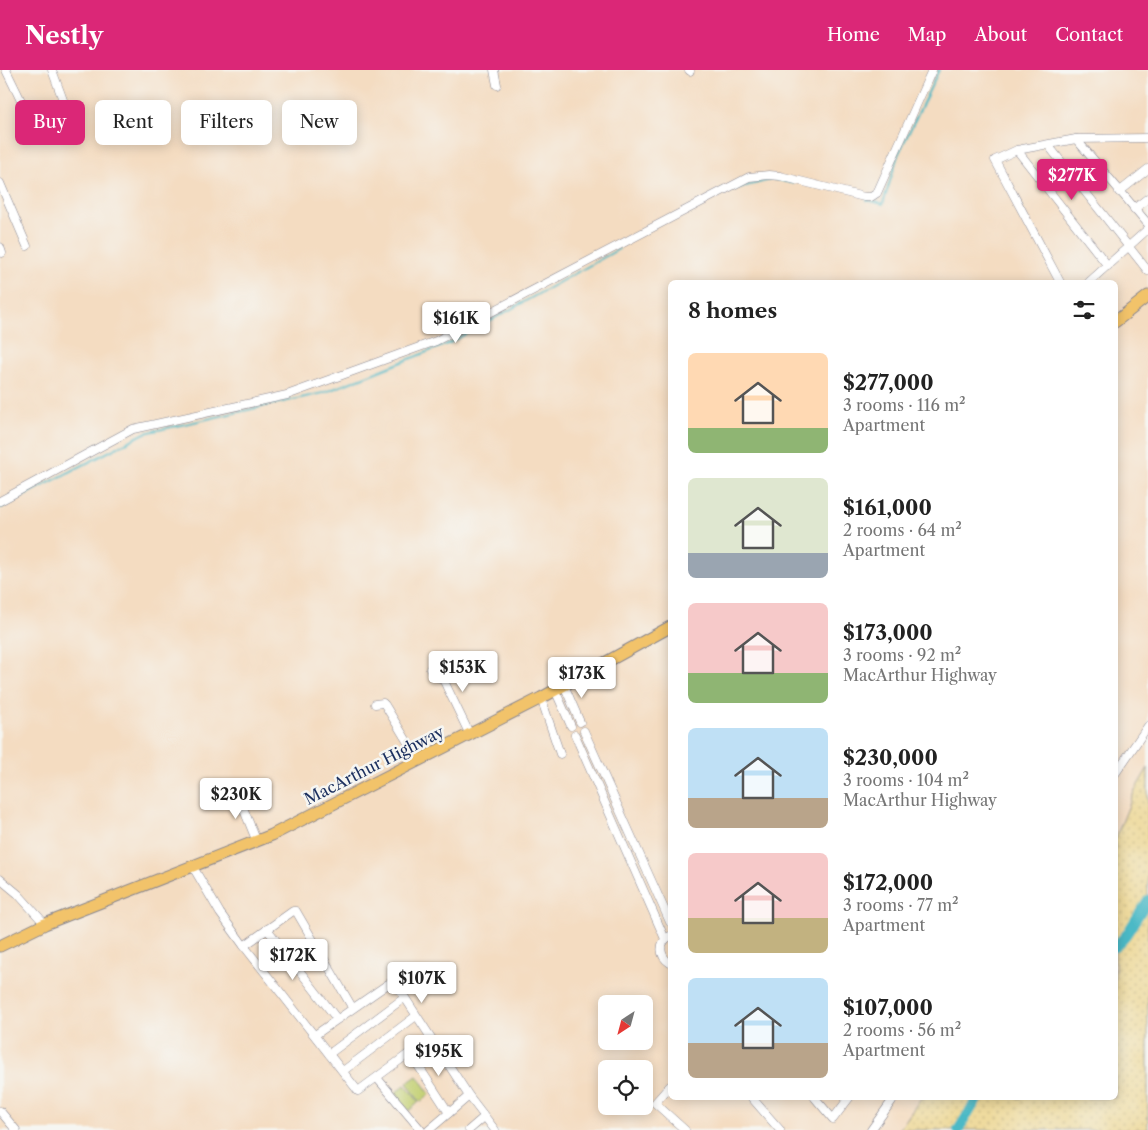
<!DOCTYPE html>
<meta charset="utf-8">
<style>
:root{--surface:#fff;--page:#f2f2f2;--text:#222;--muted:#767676;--accent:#db2777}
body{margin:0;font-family:"Libre Caslon Text",serif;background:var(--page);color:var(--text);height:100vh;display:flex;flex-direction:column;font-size:19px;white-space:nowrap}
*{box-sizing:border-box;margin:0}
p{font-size:16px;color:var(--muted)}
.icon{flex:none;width:28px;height:28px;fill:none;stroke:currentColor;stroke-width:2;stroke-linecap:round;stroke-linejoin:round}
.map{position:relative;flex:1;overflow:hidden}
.details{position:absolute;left:668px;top:210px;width:450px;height:820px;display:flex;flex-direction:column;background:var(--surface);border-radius:8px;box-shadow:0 2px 12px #0003}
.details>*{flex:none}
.top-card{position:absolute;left:15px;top:30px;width:475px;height:45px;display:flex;gap:10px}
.needle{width:32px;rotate:216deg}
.buttons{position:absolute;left:598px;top:925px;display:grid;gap:10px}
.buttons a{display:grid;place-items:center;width:55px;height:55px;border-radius:8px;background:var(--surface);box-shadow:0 2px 12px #0003;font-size:25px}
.price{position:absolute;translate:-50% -42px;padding:0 11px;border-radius:5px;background:#fff;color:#222;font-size:16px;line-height:32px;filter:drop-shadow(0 1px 2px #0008)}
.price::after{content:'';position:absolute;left:50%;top:30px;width:15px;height:11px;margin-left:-8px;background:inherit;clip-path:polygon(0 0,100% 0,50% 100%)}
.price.current{background:var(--accent);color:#fff}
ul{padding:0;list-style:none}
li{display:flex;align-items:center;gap:15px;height:125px;padding:0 20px}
li span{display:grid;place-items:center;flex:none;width:140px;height:100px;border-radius:8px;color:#555}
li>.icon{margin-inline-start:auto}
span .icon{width:60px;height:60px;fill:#fffc;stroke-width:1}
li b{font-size:21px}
h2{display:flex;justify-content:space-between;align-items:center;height:60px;padding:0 20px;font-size:21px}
.tag{padding:0 18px;border-radius:8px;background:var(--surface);box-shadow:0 2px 12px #0003;font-size:18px;line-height:45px}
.tag.current{background:var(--accent);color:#fff}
header{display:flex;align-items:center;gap:30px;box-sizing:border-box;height:70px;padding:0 25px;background:var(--accent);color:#fff}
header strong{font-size:24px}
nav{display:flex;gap:28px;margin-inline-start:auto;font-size:18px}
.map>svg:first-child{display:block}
.sand{fill:url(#sand-dots);stroke:#84847e}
.park{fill:#c2cf71;stroke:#6e7f68}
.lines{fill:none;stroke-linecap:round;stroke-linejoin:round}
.stream{stroke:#4bb9c6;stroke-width:2}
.river{stroke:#4bb9c6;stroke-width:10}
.minor-casing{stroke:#888690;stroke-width:9}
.highway-casing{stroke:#888690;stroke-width:13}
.minor{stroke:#fff;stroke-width:8}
.highway{stroke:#f2c36a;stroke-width:11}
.labels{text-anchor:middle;stroke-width:5;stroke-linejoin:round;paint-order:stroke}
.street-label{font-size:16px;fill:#1b2f5e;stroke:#f6f6f2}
</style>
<header>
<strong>Nestly</strong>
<nav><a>Home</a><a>Map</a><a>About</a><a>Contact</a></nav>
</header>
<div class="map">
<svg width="1148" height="1060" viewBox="0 0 1148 1060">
<defs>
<pattern id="sand-dots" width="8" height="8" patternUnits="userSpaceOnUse" patternTransform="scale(1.25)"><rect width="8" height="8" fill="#eeda9e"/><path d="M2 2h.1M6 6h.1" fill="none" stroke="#ccbb8a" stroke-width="1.8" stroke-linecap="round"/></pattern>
</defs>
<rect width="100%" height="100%" fill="#f6f6f2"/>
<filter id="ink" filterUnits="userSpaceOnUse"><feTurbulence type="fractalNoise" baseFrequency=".02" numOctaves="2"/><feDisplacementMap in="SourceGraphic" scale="10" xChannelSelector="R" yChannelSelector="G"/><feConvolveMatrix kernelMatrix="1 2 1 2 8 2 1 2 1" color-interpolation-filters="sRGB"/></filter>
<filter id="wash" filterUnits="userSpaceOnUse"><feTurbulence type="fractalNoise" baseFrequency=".0096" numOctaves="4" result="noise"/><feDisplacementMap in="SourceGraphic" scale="20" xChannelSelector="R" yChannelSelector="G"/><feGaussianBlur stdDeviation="1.12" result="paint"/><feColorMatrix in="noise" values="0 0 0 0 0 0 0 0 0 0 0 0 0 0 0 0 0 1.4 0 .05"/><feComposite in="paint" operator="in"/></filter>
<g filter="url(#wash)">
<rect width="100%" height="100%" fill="#f4dcc1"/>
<!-- sand -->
<polygon class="sand" points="1148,698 1148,1060 899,1060 921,1028 1115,1028 1115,770 1135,720"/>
<!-- park -->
<g class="park">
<polygon points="417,1006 430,1024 420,1032 407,1013"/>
<polygon points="405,1015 419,1032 409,1041 395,1023"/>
</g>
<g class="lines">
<!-- stream -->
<g class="stream">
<polyline points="733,119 774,109 792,113"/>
<polyline points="867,130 883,134 898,85 939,0"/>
<polyline points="0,438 145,363 323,323 450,273 619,179"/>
</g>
<!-- river -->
<g class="river">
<polyline points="1115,877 1126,865 1148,830"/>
<polyline points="958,1060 978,1028"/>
</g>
</g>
</g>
<g filter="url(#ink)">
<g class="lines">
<!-- minor casing -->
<g class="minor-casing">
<g id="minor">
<polyline points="6,0 29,47"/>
<polyline points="52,0 74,60"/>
<polyline points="494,0 497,15"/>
<polyline points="689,0 690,1"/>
<polyline points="1076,69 1148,154"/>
<polyline points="1048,75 1148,201"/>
<polyline points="1017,80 1108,196"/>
<polyline points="0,113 27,176"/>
<polyline points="1119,122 1148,99"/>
<polyline points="1134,139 1148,128"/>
<polyline points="0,177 2,183"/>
<polyline points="1060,212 995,90 1017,80 1076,69 1148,68"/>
<polyline points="1089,212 1148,159"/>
<polyline points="0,431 133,359 287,325 436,271 749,107 769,105 780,106 864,127 871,127 877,123 932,0"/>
<polyline points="430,599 435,606 443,609 470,665"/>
<polyline points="564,615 580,652"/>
<polyline points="555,620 571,656"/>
<polyline points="541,628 560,684"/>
<polyline points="375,634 383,633 385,635 419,691"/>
<polyline points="584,661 670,852"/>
<polyline points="575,665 665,869"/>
<polyline points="1115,704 1148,656"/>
<polyline points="235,718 257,772"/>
<polyline points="193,797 220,843 244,876 358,1021 430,968"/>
<polyline points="0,809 18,824 45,854"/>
<polyline points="267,859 337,949"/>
<path d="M670,866C658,873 659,886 670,893"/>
<polyline points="244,876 293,841 296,841 352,937"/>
<polyline points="315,965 388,914 398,917 469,1026 495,1060"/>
<polyline points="410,983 449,1043"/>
<polyline points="329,984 404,928"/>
<polyline points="343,1001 416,946"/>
<polyline points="377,1008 421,1060"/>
<polyline points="670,1016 655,1033 685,1060"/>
<polyline points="752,1028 780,1060"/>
<polyline points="815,1028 833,1049 849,1028"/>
<polyline points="0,1041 16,1060"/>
<polyline points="429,1060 469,1026"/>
<polyline points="469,1060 484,1047"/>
<polyline points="871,1060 894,1028"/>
</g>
</g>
<!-- highway casing -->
<g class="highway-casing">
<g id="highway">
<polyline points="1115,252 1148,226"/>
<polyline points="0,876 45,854 272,765 541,628 670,557"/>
</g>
</g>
<!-- minor -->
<use href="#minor" class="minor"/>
<!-- highway -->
<use href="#highway" class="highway"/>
</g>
</g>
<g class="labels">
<!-- street labels -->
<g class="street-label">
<text transform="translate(374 695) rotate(-27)" y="6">MacArthur Highway</text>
</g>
</g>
</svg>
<div class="buttons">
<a><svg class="needle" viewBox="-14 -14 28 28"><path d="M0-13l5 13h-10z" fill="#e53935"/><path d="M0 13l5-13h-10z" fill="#767676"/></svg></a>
<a><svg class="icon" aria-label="locate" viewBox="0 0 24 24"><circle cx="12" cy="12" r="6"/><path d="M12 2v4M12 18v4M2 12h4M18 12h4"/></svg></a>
</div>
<b class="price current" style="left:1072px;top:131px">$277K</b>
<b class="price" style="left:456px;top:274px">$161K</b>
<b class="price" style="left:463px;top:623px">$153K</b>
<b class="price" style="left:582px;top:629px">$173K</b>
<b class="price" style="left:236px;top:750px">$230K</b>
<b class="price" style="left:293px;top:911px">$172K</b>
<b class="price" style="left:422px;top:934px">$107K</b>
<b class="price" style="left:439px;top:1007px">$195K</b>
<div class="top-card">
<a class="tag current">Buy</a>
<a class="tag">Rent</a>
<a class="tag">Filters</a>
<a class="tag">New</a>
</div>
<section class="details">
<h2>8 homes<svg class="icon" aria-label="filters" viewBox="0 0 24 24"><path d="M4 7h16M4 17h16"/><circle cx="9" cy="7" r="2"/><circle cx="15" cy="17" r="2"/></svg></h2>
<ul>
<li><span style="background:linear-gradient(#ffd9b3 75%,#8fb573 0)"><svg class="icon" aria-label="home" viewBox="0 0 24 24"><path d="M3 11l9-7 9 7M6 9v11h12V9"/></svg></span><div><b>$277,000</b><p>3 rooms · 116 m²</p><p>Apartment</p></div></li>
<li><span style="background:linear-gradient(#dfe7d0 75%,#9aa5b1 0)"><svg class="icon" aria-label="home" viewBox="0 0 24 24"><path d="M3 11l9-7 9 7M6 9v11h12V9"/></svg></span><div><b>$161,000</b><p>2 rooms · 64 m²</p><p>Apartment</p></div></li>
<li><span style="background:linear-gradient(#f6c9c9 70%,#8fb573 0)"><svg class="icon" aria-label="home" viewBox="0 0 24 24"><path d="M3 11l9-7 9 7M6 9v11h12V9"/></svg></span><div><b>$173,000</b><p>3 rooms · 92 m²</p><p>MacArthur Highway</p></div></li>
<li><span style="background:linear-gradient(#bfe0f5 70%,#b9a48a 0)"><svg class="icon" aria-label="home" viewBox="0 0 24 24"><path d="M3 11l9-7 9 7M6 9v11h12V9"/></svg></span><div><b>$230,000</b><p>3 rooms · 104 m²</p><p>MacArthur Highway</p></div></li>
<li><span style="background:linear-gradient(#f6c9c9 65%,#c2b280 0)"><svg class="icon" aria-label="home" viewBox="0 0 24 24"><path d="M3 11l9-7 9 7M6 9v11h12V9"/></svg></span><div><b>$172,000</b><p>3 rooms · 77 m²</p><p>Apartment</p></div></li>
<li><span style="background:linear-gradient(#bfe0f5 65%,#b9a48a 0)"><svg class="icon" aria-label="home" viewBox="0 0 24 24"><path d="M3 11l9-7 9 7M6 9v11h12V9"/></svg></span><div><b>$107,000</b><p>2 rooms · 56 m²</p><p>Apartment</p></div></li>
</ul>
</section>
</div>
